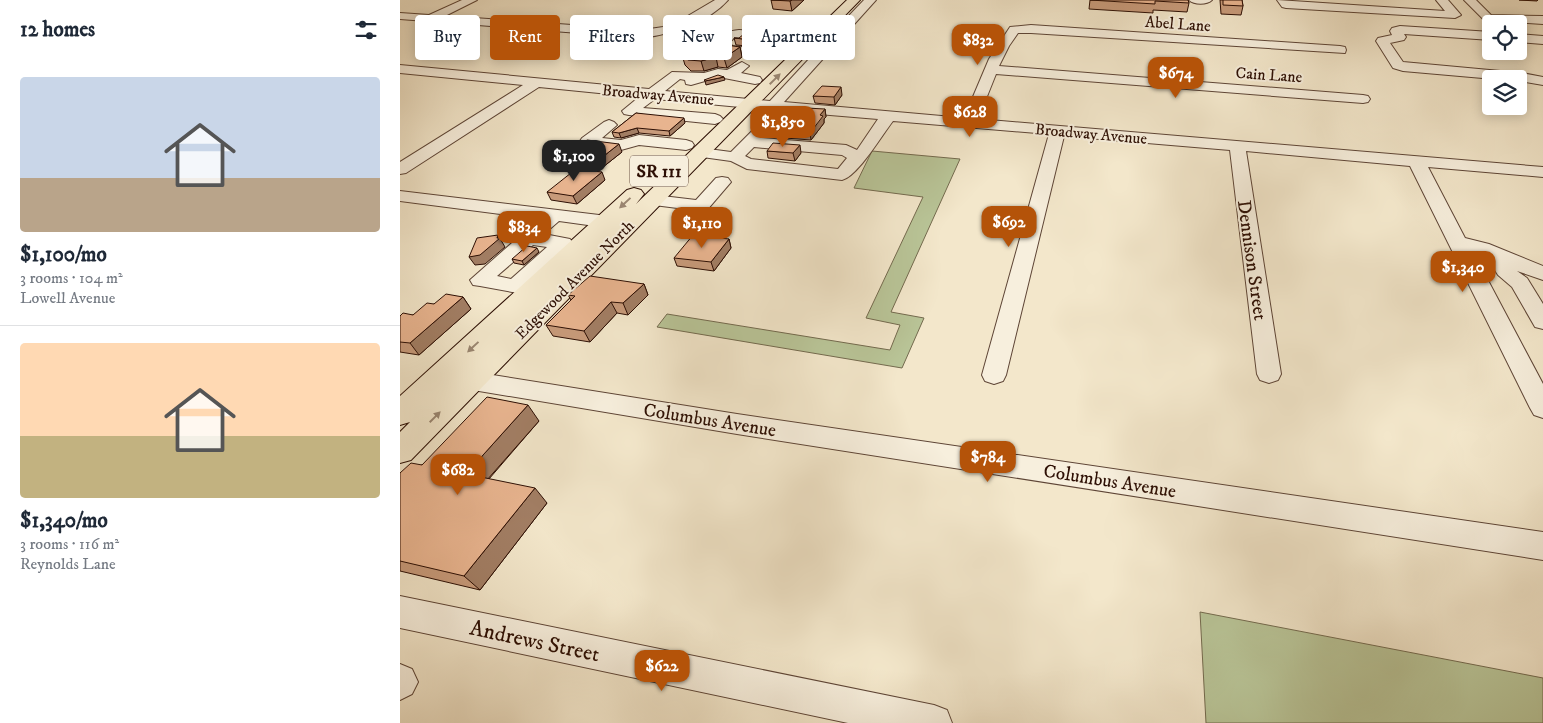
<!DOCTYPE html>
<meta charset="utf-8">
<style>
:root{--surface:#fff;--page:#f2f2f3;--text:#1f2937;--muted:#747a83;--line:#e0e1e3;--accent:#b45309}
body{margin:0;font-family:"IM FELL DW Pica",serif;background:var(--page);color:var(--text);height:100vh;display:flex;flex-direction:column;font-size:19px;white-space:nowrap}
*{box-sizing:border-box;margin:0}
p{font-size:16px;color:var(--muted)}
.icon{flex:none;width:28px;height:28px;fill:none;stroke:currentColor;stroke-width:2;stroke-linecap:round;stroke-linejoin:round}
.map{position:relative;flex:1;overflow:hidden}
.side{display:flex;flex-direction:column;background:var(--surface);width:400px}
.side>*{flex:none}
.hud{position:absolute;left:15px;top:15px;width:475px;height:45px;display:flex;gap:10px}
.tools{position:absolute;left:1082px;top:15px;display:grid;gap:10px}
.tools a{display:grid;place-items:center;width:45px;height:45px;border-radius:5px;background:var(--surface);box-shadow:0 2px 12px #0003;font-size:25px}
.price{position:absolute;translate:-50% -42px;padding:0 11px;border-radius:10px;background:var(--accent);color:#fff;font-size:16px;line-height:32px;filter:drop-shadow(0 1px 2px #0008)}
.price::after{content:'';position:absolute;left:50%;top:30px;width:15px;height:11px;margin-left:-8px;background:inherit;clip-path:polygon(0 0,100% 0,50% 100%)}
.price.on{background:#222;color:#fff}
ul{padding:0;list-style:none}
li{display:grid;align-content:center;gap:10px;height:265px;padding:0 20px}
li+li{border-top:1px solid var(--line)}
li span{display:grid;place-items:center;height:155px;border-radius:5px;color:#555}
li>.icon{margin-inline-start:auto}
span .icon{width:90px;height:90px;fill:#fffc;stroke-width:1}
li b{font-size:21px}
h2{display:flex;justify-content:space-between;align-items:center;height:60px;padding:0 20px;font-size:21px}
.tag{padding:0 18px;border-radius:5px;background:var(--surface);box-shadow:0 2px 12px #0003;font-size:18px;line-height:45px}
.tag.on{background:var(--accent);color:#fff}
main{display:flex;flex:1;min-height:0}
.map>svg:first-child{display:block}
.green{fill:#b9c598;stroke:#736a4e}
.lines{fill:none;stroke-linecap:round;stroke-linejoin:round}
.minor-casing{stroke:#5e4536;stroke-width:2}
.major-casing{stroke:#2d0f04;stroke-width:2}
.minor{fill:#f7efdd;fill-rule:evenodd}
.major{fill:#f3e7cb;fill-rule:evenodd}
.wall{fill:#c89b7b;stroke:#2d0f04}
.shaded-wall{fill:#a27e64;stroke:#2d0f04}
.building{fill:#e8b48f;stroke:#2d0f04}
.oneway{fill:#9a8671}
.labels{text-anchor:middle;stroke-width:4;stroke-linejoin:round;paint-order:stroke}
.far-street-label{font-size:16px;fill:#2d0f04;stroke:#f7efdd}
.shield{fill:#f7efdd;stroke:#6a5245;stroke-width:1}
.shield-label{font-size:18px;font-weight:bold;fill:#2d0f04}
.street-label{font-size:19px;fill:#2d0f04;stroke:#f7efdd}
.near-street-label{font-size:22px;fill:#2d0f04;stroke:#f7efdd}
</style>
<main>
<section class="side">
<h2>12 homes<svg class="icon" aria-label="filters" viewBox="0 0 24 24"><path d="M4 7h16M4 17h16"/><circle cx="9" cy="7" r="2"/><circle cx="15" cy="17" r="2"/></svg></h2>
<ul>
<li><span style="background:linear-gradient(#c9d6e8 65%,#b9a48a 0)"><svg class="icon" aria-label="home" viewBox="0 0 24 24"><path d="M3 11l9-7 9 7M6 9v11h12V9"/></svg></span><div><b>$1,100/mo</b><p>3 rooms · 104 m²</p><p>Lowell Avenue</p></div></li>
<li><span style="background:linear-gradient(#ffd9b3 60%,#c2b280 0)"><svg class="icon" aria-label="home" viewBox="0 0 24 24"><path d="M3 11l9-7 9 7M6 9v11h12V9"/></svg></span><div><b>$1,340/mo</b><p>3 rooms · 116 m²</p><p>Reynolds Lane</p></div></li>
</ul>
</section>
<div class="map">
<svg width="1143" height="723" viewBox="0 0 1143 723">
<rect width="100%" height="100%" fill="#f3e7cb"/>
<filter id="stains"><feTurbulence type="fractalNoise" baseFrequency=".004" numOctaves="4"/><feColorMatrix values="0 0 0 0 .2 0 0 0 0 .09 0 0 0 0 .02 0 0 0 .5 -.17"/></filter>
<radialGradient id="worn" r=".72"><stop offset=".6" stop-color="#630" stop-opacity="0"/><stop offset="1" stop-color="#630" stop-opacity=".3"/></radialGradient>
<!-- green -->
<g class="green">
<polygon points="472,151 560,159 491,312 524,318 502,368 257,327 267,314 490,350 500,325 466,318 523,197 454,188"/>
<polygon points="800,612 1143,678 1143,723 806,723"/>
</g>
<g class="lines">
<!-- minor casing -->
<g class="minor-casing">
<g id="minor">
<path d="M62,0H77L45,16L243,30L263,27L281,20L315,0H328C309,22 271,34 243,38L0,19V13L29,15Z"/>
<path d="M464,0H476L384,102L564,118L589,59L610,27L631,25L940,46L945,47L946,50L945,53L631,33H618L609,46L599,66L963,95L968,96L970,99L968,102L963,103L596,74L578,119L1143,167V177L1028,167L1065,238L1089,244L1143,266V280L1117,271L1127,278L1143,304V329L1135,327L1112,287L1098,275L1087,258L1073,252L1143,384V418L1134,415L1130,408L1010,166L846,151L881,374L878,380L869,383L860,380L857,374L830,150L664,136L606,375L603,381L594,384L585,381L582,375L649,134L493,121C482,135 458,176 442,180L347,169L331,161L295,156L293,153L295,150L301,148L331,152L365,118L390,114L392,112L255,99L243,108L315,114L320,116L323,119L320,122L315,124L229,115L224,114L222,111L239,97L139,87L6,173L0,174V162L123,85L0,73V65L249,89L272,72L304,73L318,69L327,70L342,62L349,66L341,73L360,77L362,80L360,83L355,84L319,77L291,85L286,84L285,80L280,79L265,91L370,101L436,30L408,28L406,25L408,22L442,23ZM406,113L478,119L457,150L446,145L362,138L375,125L400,121ZM354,147L442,155L447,158L438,169L351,159L345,156Z"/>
<path d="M789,0H812C807,5 794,5 789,0Z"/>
<polygon points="877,0 1045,11 1036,0 1048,0 1061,15 1055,18 886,8 882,7"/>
<polygon points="1064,0 1076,0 1091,15 1143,16 1143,24 1084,20"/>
<polygon points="1000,26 1091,32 1091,40 1004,34 1006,37 1004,40 990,43 1003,62 1122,73 1143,77 1143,85 1119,81 1119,79 1094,79 1003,71 993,68 976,41 978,38 992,35 990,31 992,28"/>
<path d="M339,30L398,34L404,38L398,42L339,38H334L330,42L332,46L386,52L387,55L381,59L319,52L318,49L319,46L316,42C322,33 329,31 339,30Z"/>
<polygon points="1119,34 1143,36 1143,44 1119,42"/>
<polygon points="209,120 214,122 217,125 202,138 221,140 239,135 286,140 292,142 294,145 292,148 286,150 239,145 221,150 182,144 180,141 182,138 204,122"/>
<polygon points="322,177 328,178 331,182 307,210 301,211 254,205 248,204 245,200 248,196 254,195 296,200 316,178"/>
<path d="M0,191L224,218L231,220L233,224L231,228L224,230L159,221L144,234L170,239L173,243L132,282L141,284L145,289L141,294L134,296L80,286L73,285L70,280L139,219L0,201ZM133,245L147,247L111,279L97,276Z"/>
<polygon points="55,369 337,414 1143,532 1143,560 337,434 55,387 46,384 43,378 46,372"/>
<polygon points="0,596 534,705 547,710 552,723 448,723 0,628"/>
<polygon points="0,664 12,669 18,682 12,694 0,700"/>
</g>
</g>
<!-- major casing -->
<g class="major-casing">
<polygon id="major" points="447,0 460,0 11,460 0,463 0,432 10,422 0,425 0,396 227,190 234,188 241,190 244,194 236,204"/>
</g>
<!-- minor -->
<use href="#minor" class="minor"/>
<!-- major -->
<use href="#major" class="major"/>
</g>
<!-- wall -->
<g class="wall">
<polygon points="371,0 404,0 392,11 373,9"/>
<polygon points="690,0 788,0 789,3 787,12 753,10 753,13 689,9"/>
<polygon points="820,0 842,0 843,6 841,15 821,14"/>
<polygon points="1119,0 1138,0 1137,1"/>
<polygon points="390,21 391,24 383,31 359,29 358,26"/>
<polygon points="334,38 377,42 370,48 336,45"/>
<polygon points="340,47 342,57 327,68 318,67 304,71 291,71 285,65 282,55"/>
<polygon points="442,95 435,105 415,103 413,96"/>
<polygon points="425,109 426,117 424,119 424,123 411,140 385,138 384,130"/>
<polygon points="236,113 285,123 270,136 239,133 221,138 214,137 212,132"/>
<polygon points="367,151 401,153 395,161 368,158"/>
<polygon points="222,152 203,167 171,163 168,155"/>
<polygon points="205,180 177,204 151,200 147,192"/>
<polygon points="329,239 331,248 314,271 277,266 274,258"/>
<polygon points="139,252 124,265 114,263 112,259"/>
<polygon points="244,284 248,295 228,315 217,313 190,342 153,336 146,325 171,300 168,295"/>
<polygon points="63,297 71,309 19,355 0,352 0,316 13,315 34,304"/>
<polygon points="139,421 89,479 147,503 80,590 0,571 0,473"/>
</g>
<!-- shaded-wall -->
<g class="shaded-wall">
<polygon points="392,0 404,0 392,11 390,1"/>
<polygon points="390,21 391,24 383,31 382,28"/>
<polygon points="376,36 377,42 370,48 369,42"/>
<polygon points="340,47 342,57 327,68 324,58"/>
<polygon points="316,57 318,67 304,71 301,61"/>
<polygon points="324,77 325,80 306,85 305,81"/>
<polygon points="441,87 442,95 435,105 434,97"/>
<polygon points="425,109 426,117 424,119 424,123 411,140 410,133 420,115"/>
<polygon points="284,118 285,123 270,136 269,131"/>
<polygon points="237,128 239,133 221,138 219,133"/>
<polygon points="219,144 222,152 203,167 200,159"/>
<polygon points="400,145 401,153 395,161 393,153"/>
<polygon points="202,172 205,180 177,204 173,196"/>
<polygon points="98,235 105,247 85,264 75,265 69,257 97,238"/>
<polygon points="329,239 331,248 314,271 311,262"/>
<polygon points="137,248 139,252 124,265 122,261"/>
<polygon points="244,284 248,295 228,315 223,303"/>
<polygon points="63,297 71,309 19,355 10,343"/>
<polygon points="211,302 217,313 190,342 184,331"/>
<polygon points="128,405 139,421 79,489 66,474"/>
<polygon points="135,488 147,503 80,590 64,576"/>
</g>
<!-- building -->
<g class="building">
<polygon points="371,0 392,0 390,1"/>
<polygon points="690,0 788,0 789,3 755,1 755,4"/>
<polygon points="823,0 842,0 843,6 823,5"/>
<polygon points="366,19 390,21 382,28 358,26"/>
<polygon points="344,34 376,36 369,42 334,38 339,38"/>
<polygon points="300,41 340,47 324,58 316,57 301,61 288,60 282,55"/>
<polygon points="318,75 324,77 305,81 304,80"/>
<polygon points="422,86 441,87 434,97 413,96"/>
<polygon points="406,108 425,109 420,115 423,116 410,133 384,130"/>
<polygon points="236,113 284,118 269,131 237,128 219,133 212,132"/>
<polygon points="187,140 219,144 200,159 168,155"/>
<polygon points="373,143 400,145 393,153 367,151"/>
<polygon points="176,169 202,172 173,196 147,192"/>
<polygon points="98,235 97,238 100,238 80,255 69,257 77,238"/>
<polygon points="293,235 329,239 311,262 274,258"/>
<polygon points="127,246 137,248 122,261 112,259"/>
<polygon points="190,276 244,284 223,303 211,302 184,331 146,325 175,296 168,295"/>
<polygon points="46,294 63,297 10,343 0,342 0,316 3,313 13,315 27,303 34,304"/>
<polygon points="87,397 128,405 66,474 135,488 64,576 0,561 0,473 11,463 22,465"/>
</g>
<!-- one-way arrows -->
<defs><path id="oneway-solid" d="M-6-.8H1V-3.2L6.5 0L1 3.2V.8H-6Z" transform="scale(1.25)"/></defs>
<g class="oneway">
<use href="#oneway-solid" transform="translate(375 79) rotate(-45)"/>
<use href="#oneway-solid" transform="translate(225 203) rotate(137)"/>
<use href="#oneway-solid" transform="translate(73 347) rotate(137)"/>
<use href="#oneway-solid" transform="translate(35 417) rotate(-45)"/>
</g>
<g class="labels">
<!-- far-street labels -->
<g class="far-street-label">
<text transform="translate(778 23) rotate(4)" y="6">Abel Lane</text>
<text transform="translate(869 74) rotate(4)" y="6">Cain Lane</text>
<text transform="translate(258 94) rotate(5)" y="6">Broadway Avenue</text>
<text transform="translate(691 133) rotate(5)" y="6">Broadway Avenue</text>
<text transform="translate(174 279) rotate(-45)" y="6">Edgewood Avenue North</text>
</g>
<!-- shield labels -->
<rect class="shield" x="230" y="155.5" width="58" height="31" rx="4"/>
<g class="shield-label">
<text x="259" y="177">SR 111</text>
</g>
<!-- street labels -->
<g class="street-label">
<text transform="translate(853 260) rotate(82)" y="7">Dennison Street</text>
<text transform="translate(310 419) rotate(9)" y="7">Columbus Avenue</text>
<text transform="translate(710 480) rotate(9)" y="7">Columbus Avenue</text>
</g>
<!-- near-street labels -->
<g class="near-street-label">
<text transform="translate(135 640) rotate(12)" y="8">Andrews Street</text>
</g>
</g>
<rect width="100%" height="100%" filter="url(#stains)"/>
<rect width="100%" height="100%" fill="url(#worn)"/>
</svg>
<div class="tools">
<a><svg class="icon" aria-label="locate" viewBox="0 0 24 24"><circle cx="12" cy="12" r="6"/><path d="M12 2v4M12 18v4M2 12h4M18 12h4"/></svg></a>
<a><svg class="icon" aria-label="layers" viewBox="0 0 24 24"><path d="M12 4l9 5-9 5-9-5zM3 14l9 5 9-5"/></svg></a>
</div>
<b class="price" style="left:578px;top:66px">$832</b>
<b class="price" style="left:776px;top:99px">$674</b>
<b class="price" style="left:570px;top:138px">$628</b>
<b class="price" style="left:383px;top:148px">$1,850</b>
<b class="price on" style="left:174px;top:182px">$1,100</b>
<b class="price" style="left:609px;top:248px">$692</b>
<b class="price" style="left:302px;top:249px">$1,110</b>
<b class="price" style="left:124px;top:253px">$834</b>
<b class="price" style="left:1063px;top:293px">$1,340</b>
<b class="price" style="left:588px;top:483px">$784</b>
<b class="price" style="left:58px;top:496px">$682</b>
<b class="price" style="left:262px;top:692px">$622</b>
<div class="hud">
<a class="tag">Buy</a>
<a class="tag on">Rent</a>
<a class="tag">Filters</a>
<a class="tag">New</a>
<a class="tag">Apartment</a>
</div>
</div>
</main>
